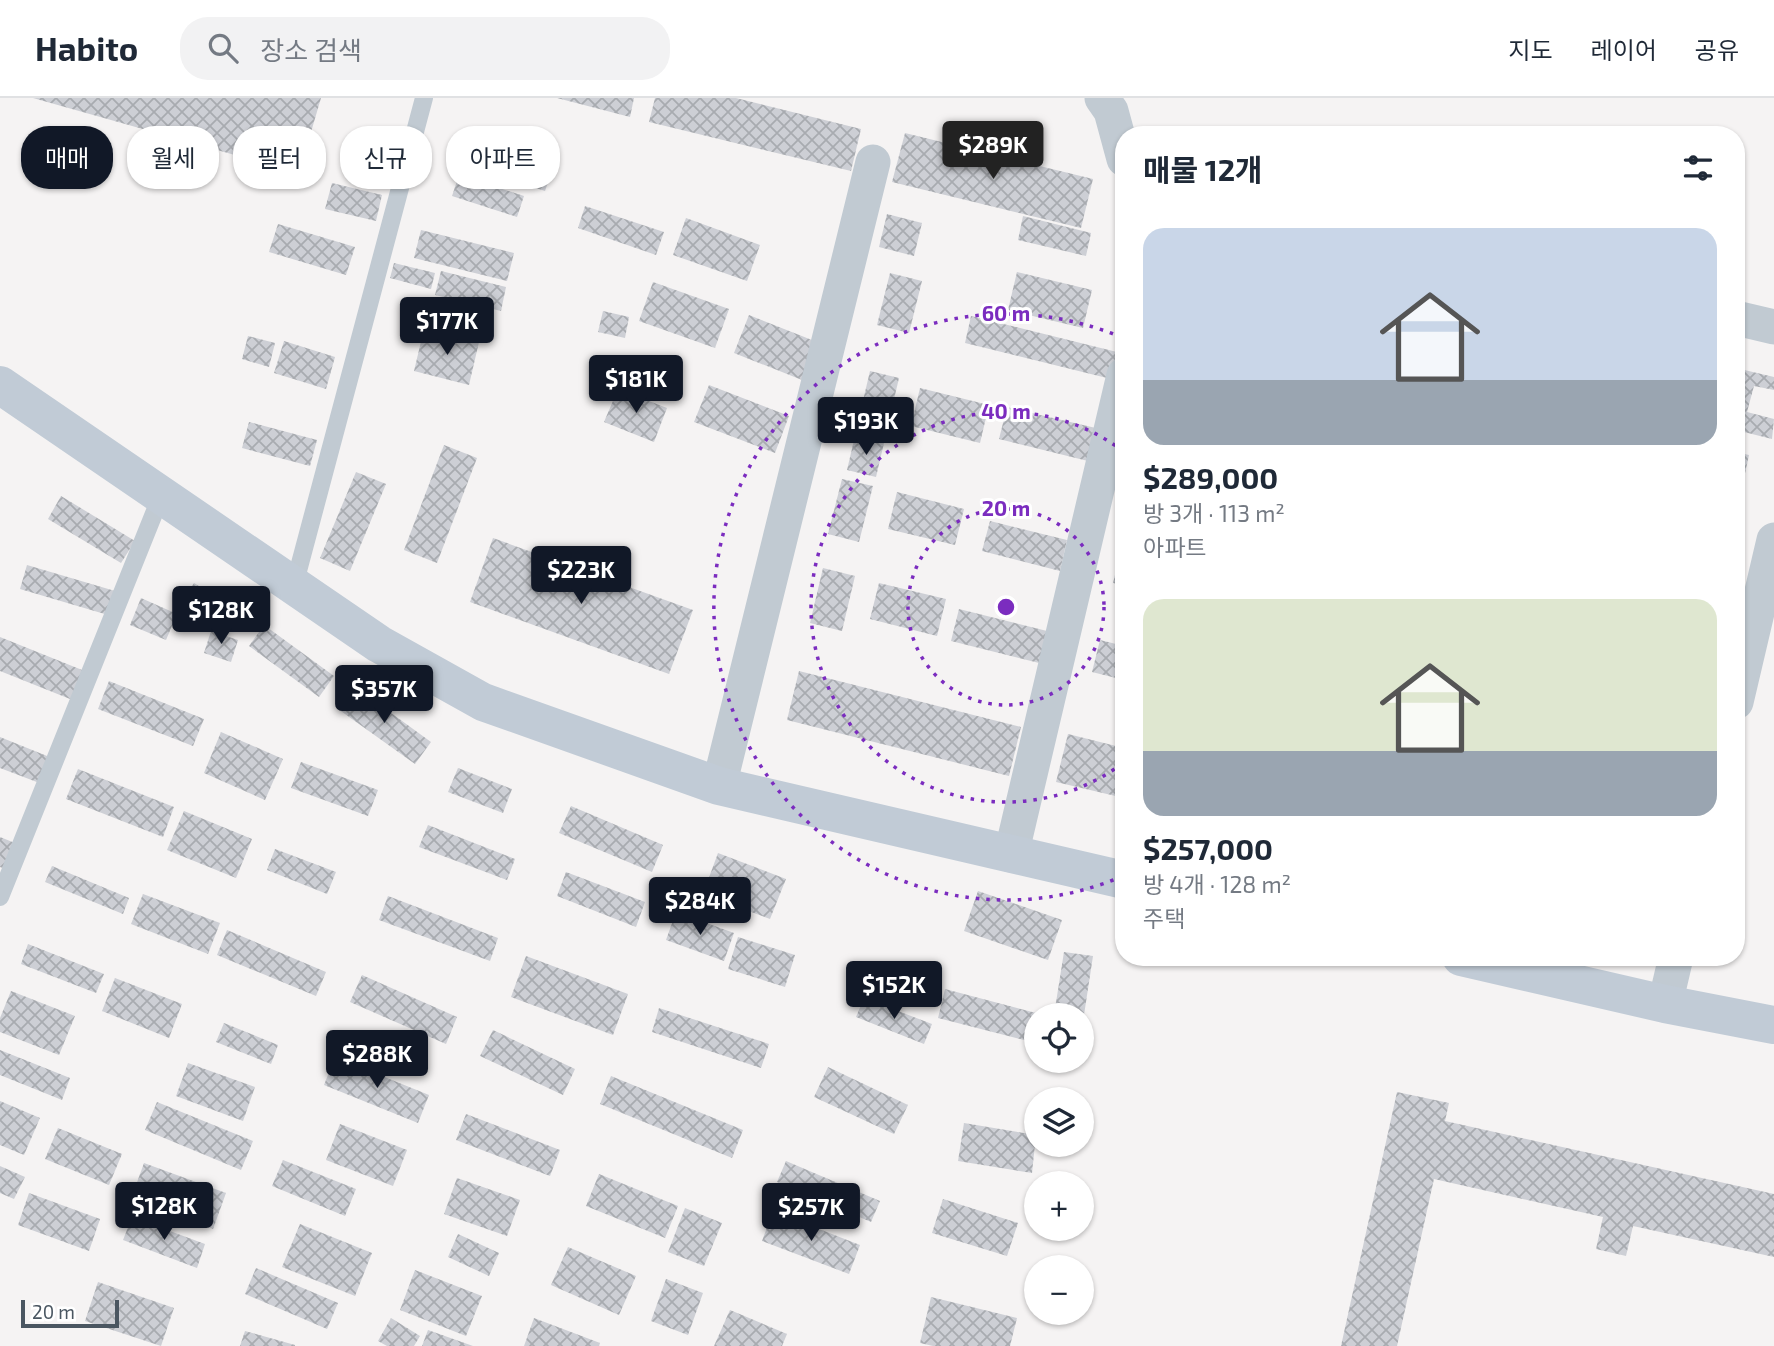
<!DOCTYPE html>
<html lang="ko">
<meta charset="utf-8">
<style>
:root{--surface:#fff;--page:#f2f2f3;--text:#1f2937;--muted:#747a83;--line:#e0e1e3;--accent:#111827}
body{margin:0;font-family:"Exo 2","Noto Sans KR",sans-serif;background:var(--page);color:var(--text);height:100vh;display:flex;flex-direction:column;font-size:26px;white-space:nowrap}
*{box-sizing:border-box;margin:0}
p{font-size:23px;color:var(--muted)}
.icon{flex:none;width:38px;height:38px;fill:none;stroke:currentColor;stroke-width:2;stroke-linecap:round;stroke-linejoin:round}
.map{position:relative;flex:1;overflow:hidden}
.side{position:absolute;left:1115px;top:28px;width:630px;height:840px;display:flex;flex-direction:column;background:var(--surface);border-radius:28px;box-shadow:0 2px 5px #0004}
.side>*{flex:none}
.banner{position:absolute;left:21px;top:28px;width:665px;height:63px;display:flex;gap:14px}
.tools{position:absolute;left:1024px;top:905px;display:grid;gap:14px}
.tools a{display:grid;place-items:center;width:70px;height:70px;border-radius:50%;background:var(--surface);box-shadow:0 2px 5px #0004;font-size:35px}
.scale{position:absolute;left:21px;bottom:18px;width:98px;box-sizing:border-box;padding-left:7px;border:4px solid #4a5661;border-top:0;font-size:19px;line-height:24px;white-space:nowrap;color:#4a5661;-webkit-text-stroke:5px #fff;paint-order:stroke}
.price{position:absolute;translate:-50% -60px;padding:0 16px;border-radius:7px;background:var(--accent);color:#fff;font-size:23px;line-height:46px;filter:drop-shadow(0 2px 4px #0008)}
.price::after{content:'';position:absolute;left:50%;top:42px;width:21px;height:16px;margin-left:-10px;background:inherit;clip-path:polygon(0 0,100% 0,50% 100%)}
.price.current{background:#222;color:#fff}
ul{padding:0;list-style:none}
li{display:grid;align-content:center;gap:14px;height:371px;padding:0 28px}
li span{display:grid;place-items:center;height:217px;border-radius:21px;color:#555}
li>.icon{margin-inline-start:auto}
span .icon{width:126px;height:126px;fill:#fffc;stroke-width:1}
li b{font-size:30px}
h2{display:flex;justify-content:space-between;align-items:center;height:84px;padding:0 28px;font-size:30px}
.tag{padding:0 24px;border-radius:28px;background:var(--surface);box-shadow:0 2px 5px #0004;font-size:24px;line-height:63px}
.tag.current{background:var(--accent);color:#fff}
header{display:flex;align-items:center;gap:42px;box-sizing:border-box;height:98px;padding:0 35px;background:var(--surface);border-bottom:2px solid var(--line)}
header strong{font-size:33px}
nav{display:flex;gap:38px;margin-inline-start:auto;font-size:24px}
.search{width:490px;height:63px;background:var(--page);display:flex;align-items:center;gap:18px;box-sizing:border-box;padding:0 24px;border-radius:28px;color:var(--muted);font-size:26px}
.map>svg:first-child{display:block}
.building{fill:url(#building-cross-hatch)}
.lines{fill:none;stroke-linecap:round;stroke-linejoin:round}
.lane{stroke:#c1cad2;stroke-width:18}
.street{stroke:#c1cad2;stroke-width:35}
.secondary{stroke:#c1cbd6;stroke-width:38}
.ring{fill:none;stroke:#7b2cbf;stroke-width:3.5;stroke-dasharray:3.5 7}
.centre{fill:#7b2cbf;stroke:#fff;stroke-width:3.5}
.ring-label{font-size:21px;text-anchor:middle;font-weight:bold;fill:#7b2cbf;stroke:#fff;stroke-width:6;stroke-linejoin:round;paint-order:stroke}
</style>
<header>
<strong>Habito</strong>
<div class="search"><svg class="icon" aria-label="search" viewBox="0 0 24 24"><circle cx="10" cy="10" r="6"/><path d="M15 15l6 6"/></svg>장소 검색</div>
<nav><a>지도</a><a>레이어</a><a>공유</a></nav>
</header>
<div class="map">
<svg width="1774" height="1248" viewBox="0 0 1774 1248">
<defs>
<pattern id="building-cross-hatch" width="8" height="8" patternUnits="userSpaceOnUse" patternTransform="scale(1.75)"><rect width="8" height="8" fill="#cdcfd5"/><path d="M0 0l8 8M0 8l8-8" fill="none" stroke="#a8abb0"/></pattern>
</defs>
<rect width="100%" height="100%" fill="#f5f3f3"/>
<!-- building -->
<g class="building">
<polygon points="33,0 321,0 299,75"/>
<polygon points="557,0 634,0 630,19"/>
<polygon points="655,0 736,0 861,31 851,73 649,24"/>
<polygon points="905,35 1093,81 1081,130 892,84"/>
<polygon points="472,43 553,70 545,93 464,66"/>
<polygon points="459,77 524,98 517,119 452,98"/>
<polygon points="332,85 382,97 376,123 325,111"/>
<polygon points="585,108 664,134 656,157 578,130"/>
<polygon points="887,116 922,125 914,158 879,149"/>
<polygon points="1023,118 1091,135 1086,158 1018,142"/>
<polygon points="686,120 760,147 747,183 673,157"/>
<polygon points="278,126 355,149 346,177 269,154"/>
<polygon points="421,132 514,155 507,183 414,160"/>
<polygon points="394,165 435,175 431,191 390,180"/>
<polygon points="441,173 506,189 501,213 435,197"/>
<polygon points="1017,174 1092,192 1083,230 1008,212"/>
<polygon points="890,175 922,183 909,235 877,227"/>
<polygon points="653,184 729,211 715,250 639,223"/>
<polygon points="603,213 629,219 625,240 598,234"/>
<polygon points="749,217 822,246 807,284 734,255"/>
<polygon points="971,218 1121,255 1115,282 965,245"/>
<polygon points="424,231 479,244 469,287 414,273"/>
<polygon points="248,238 275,245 269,269 242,261"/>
<polygon points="284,243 335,259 326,291 274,275"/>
<polygon points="1736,270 1774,279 1774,292 1754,288 1747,314 1774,321 1772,341 1736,332"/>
<polygon points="870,273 899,280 887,331 858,324"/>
<polygon points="709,287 789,318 775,355 694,324"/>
<polygon points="920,290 989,307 980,345 911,328"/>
<polygon points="618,291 667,310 654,344 604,324"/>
<polygon points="1007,309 1100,331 1092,364 999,341"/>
<polygon points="249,324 317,342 310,368 242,350"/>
<polygon points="855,338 884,345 876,379 847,372"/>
<polygon points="444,347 477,360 437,465 404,452"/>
<polygon points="1736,354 1749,357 1737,412 1736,412"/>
<polygon points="356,374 386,386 350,473 320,460"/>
<polygon points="842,381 873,388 859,444 828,436"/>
<polygon points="897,394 964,411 955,447 888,431"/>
<polygon points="61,398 135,443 121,465 48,421"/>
<polygon points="990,423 1067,442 1060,473 982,453"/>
<polygon points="493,440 693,512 669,576 470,504"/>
<polygon points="1121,452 1124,452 1124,488 1113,485"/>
<polygon points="27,467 115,493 108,517 20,491"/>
<polygon points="823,470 855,478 842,533 810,525"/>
<polygon points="194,485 234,510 221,531 181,506"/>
<polygon points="879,485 946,501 937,538 870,521"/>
<polygon points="141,500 177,516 166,542 130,527"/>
<polygon points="959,511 1051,534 1043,566 951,543"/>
<polygon points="264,527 334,578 319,599 249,548"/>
<polygon points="211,533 238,542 231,564 204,555"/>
<polygon points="0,539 92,576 80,605 0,573"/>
<polygon points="1100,542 1124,548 1124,582 1092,574"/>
<polygon points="799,573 1021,629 1009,678 787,622"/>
<polygon points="109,583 204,621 193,648 98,611"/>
<polygon points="354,588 431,644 415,666 338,611"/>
<polygon points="221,634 283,661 265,702 204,675"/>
<polygon points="1068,636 1124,650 1124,700 1056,684"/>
<polygon points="0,639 52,660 42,686 0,670"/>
<polygon points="301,664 378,692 368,718 291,690"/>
<polygon points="458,670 512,691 503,715 448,694"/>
<polygon points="78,671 174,709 163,739 66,701"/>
<polygon points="571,708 663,747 652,774 559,735"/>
<polygon points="184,713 252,741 236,780 167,752"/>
<polygon points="428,727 515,761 507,782 419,749"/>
<polygon points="0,739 25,749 15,775 0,769"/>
<polygon points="275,751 336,774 327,796 267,772"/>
<polygon points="718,755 786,781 770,821 703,796"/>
<polygon points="52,768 129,800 123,816 45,784"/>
<polygon points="566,774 645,804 636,829 557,798"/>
<polygon points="978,793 1062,822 1048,862 964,833"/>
<polygon points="143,796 220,825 208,856 131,826"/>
<polygon points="388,798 498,840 490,863 379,822"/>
<polygon points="676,814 734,835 724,863 666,842"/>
<polygon points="227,832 326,874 316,898 217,857"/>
<polygon points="738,839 795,857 785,889 728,871"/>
<polygon points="28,846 104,876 96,895 21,866"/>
<polygon points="1064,854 1093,858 1084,917 1054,917"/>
<polygon points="526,858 628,896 613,937 511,899"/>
<polygon points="362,877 457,919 446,946 350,904"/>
<polygon points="115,880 182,906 169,940 102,913"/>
<polygon points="945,891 1036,915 1036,945 938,920"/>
<polygon points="11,893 75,918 59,957 0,934 0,920"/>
<polygon points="864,900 932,926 924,946 856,919"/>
<polygon points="659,910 769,946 761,970 652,934"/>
<polygon points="224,925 278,947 271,966 216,944"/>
<polygon points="493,932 575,971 563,997 480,958"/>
<polygon points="0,952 70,980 62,1002 0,977"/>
<polygon points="335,959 429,997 418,1025 324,987"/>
<polygon points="188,965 255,989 243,1023 176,998"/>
<polygon points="828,969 908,1007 894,1036 814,999"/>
<polygon points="611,978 743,1032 732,1060 600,1006"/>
<polygon points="1397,994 1449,1005 1445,1023 1774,1096 1774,1159 1633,1128 1626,1158 1596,1151 1603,1119 1434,1081 1397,1248 1341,1248"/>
<polygon points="0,1003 40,1020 24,1057 0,1047"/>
<polygon points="157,1004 253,1043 241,1072 145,1032"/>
<polygon points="466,1016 560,1052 550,1078 456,1042"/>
<polygon points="964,1025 1036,1037 1032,1075 958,1063"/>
<polygon points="340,1026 407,1052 393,1088 326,1062"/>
<polygon points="58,1030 122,1056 109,1087 45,1061"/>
<polygon points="283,1062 356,1091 345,1118 272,1088"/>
<polygon points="786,1063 880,1103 871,1124 777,1084"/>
<polygon points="144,1065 226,1095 213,1131 131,1101"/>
<polygon points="0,1068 25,1079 14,1101 0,1095"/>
<polygon points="599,1076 678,1108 665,1140 586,1108"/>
<polygon points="457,1080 520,1102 507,1138 444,1116"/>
<polygon points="29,1095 100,1121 89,1153 18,1127"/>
<polygon points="943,1101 1018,1125 1007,1158 932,1135"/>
<polygon points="685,1110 722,1125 704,1168 668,1154"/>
<polygon points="773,1113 860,1147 849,1176 762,1143"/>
<polygon points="132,1119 205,1146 197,1170 123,1142"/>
<polygon points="300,1126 372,1155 355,1198 282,1169"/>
<polygon points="458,1136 499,1155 489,1178 448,1159"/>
<polygon points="568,1149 636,1178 619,1217 551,1187"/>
<polygon points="256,1170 338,1205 327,1231 245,1196"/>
<polygon points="415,1172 482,1198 466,1238 400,1212"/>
<polygon points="666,1181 703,1195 688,1237 651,1223"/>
<polygon points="98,1184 174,1210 161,1248 85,1223"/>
<polygon points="931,1199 1017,1220 1010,1248 933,1248 920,1245"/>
<polygon points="730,1212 787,1236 782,1248 714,1248"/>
<polygon points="391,1220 420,1238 414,1248 387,1248 378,1243"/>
<polygon points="534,1220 600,1245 599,1248 524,1248"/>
<polygon points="428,1232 473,1248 422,1248"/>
<polygon points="245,1233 295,1247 295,1248 240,1248"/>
</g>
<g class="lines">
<!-- lane -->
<g class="lane">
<polyline points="294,488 424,0"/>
<polyline points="0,799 161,398"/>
</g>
<!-- street -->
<g class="street">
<polyline points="1102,0 1111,13 1124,61"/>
<polyline points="1736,220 1774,229"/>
<polyline points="1736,604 1774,442"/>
<polyline points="719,688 873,64"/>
<polyline points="1011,757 1124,277"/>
<polyline points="1665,906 1676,859"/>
</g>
<!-- secondary -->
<g class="secondary">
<polyline points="0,287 379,546 483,604 719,688 1124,782"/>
<polyline points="1461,859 1665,906 1774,927"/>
</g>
</g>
<!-- distance rings -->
<g class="ring">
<circle cx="1006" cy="509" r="98"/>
<path d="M1123 665A195 195 0 1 1 1123 353"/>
<path d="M1123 778A293 293 0 1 1 1123 240"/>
</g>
<circle cx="1006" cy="509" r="10" class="centre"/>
<g class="ring-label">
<text x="1006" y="223">60 m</text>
<text x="1006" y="321">40 m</text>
<text x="1006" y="418">20 m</text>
</g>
</svg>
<div class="tools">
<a><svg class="icon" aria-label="locate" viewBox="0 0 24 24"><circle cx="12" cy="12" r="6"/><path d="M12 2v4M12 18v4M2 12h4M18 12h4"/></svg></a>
<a><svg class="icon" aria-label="layers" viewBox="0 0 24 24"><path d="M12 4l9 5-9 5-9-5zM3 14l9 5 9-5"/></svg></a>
<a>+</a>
<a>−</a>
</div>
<div class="scale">20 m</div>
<b class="price current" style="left:993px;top:83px">$289K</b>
<b class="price" style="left:447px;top:259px">$177K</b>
<b class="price" style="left:636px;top:317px">$181K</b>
<b class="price" style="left:866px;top:359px">$193K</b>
<b class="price" style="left:581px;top:508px">$223K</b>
<b class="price" style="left:221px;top:548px">$128K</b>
<b class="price" style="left:384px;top:627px">$357K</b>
<b class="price" style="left:700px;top:839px">$284K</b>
<b class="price" style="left:894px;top:923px">$152K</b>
<b class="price" style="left:377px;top:992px">$288K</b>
<b class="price" style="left:164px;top:1144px">$128K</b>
<b class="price" style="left:811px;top:1145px">$257K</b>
<div class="banner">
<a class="tag current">매매</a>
<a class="tag">월세</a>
<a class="tag">필터</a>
<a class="tag">신규</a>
<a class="tag">아파트</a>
</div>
<section class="side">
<h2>매물 12개<svg class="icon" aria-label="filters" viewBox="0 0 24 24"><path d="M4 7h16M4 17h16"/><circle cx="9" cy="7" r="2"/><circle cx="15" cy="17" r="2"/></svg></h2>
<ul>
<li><span style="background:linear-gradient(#c9d6e8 70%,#9aa5b1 0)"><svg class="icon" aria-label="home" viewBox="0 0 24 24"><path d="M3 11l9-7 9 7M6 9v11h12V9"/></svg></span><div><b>$289,000</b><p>방 3개 · 113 m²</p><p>아파트</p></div></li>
<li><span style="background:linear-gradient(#dfe7d0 70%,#9aa5b1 0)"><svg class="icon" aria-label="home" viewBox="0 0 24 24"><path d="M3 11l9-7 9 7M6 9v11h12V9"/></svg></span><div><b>$257,000</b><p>방 4개 · 128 m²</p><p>주택</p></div></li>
</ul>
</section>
</div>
